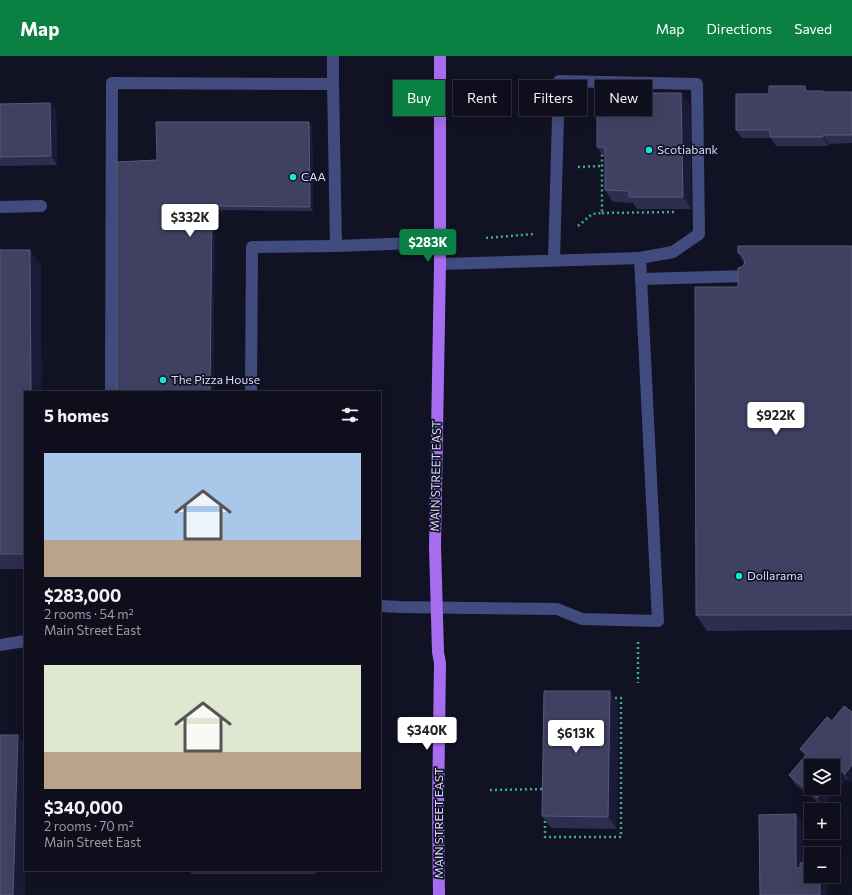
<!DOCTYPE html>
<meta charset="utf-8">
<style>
:root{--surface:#0e0e1c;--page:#1c1c29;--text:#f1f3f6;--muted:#9b9ca3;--line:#2e2e3b;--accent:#0b8043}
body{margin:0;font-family:Commissioner,sans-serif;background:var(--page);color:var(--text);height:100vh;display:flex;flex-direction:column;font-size:15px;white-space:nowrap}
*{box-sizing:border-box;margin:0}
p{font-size:13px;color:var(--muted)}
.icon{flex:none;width:22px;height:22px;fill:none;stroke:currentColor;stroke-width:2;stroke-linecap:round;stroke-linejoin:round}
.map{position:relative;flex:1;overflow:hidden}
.details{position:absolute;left:24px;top:335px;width:357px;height:480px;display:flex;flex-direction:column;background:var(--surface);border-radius:0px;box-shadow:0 4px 16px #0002,0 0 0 1px var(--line)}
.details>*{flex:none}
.guide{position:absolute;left:393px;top:24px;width:380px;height:36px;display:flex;gap:8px}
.controls{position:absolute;left:804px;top:703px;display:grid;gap:8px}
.controls a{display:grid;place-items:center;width:36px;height:36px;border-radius:0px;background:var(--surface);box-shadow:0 4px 16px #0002,0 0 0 1px var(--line);font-size:20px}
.price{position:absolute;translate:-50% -34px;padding:0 9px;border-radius:4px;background:#fff;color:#222;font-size:13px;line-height:26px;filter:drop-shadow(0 1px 2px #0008)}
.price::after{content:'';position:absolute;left:50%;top:24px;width:12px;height:9px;margin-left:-6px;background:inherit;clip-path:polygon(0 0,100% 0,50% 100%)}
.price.active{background:var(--accent);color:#fff}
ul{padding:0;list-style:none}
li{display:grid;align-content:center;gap:8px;height:212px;padding:0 20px}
li span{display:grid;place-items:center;height:124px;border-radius:0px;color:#555}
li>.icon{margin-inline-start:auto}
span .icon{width:72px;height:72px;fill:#fffc;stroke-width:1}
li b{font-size:17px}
h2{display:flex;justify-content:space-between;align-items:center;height:48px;padding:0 20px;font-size:17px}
.pill{padding:0 14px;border-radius:0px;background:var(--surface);box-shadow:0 4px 16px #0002,0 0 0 1px var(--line);font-size:14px;line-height:36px}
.pill.active{background:var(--accent);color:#fff}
header{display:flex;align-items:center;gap:24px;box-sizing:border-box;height:56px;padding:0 20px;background:var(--accent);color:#fff}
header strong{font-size:19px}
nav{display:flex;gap:22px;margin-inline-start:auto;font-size:14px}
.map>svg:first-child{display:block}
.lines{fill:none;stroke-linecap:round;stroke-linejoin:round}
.path{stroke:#3dab90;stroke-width:2.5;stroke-dasharray:2 3;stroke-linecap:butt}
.minor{stroke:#424b7e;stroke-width:12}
.major{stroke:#a66dee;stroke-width:12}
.wall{fill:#2e2d50}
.shaded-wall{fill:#1b1a37}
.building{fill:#404062;stroke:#58587a}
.poi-dot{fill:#1be5d4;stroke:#121225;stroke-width:1.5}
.labels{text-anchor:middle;stroke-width:3.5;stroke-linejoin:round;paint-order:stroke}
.poi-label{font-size:12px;fill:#dadcfb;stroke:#121225;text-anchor:start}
.street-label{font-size:12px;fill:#dadcfb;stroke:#121225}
</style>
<header>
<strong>Map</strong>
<nav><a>Map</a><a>Directions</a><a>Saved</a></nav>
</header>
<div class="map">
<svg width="852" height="839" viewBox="0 0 852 839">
<rect width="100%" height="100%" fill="#121225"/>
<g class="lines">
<!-- path -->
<g class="path">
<polyline points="578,111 602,110"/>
<polyline points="602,157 677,156"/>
<polyline points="213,160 222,153"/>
<polyline points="578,170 592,158 602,157 602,96"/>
<polyline points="486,182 534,178"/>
<polyline points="638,586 638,627"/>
<polyline points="490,734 544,733"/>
<polyline points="545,760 545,781 621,781 621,642 611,642"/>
</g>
<!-- minor -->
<g class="minor">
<polyline points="333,0 333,28 336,190 441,186"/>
<polyline points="0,151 41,150"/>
<polyline points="554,204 559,25 697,28 699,178 673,196 640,202"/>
<polyline points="641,223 748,220"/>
<polyline points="111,336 112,27 333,28"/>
<polyline points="251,336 252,191 336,190"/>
<polyline points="380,550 400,551 557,553 582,563 658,565 640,202 440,208"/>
<polyline points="0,589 25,585"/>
</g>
<!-- major -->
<polyline class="major" points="439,839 438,752 440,607 438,596 435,490 440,208 440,0"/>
</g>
<!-- wall -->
<g class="wall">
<polygon points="808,35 824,36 852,36 852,87 829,88 829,90 776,90 771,82 742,82 736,74 769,38"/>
<polygon points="681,37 690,49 691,153 637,153 633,147 613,146 605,134 605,102 597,91"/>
<polygon points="50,47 56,55 57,109 0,110 0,48"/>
<polygon points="312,70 313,155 215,154 213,336 117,336 157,104"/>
<polygon points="852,190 852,574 707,575 696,559 738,231 741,211 744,209 744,207 738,197"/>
<polygon points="0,194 41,209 25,336 25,513 0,513"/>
<polygon points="610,635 618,647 617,773 551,772 542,760"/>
<polygon points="827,661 850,727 846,723 823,750 795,728 789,719 805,700 800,693"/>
<polygon points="188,814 316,814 316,818 192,818"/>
</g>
<!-- shaded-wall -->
<g class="shaded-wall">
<polygon points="681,37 690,49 691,153 683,141"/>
<polygon points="50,47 56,55 57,109 51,100"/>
<polygon points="309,66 312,70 313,155 310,151"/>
<polygon points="823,79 829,88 829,90 823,81"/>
<polygon points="212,150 215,154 213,336 210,336"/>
<polygon points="30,194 41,209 42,336 31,336"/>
<polygon points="610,635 618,647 617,773 608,761"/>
<polygon points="18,679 25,689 25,839 13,839"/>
<polygon points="852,709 852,725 850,727 845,718"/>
<polygon points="840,714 846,723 823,750 817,742 825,732 833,732 833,722"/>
<polygon points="796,758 803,768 804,823 796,812"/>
<polygon points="313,814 316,814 316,818"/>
<rect x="820" y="820" width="7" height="19"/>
</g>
<!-- building -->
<g class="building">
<polygon points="769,30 805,30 806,35 823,35 823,36 852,36 852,79 823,79 823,81 770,81 770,74 736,74 736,38 769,38"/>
<polygon points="597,37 681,37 683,141 629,141 629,135 605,134 605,91 597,91"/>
<polygon points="50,47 51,100 0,101 0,48"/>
<polygon points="156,66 309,66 310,151 212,150 210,336 117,336 117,106 157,104"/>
<polygon points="738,190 852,190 852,559 696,559 695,231 738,231 738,212 741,211 744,209 745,205 743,201 741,198 738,197"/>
<polygon points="0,194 30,194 31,336 25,336 25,498 0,498"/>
<polygon points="544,635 610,635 608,761 542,760"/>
<polygon points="844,650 852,656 852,709 845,718 840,714 833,722 833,710 811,710 811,732 825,732 817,742 789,719 807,698 800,693 827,661 832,665"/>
<polygon points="0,679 18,679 13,839 0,839"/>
<polygon points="796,758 796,812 800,812 800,807 811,807 811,820 820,820 820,839 760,839 759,759"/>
</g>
<!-- markers -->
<g class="poi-dot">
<circle cx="649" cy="94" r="4"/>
<circle cx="293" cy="121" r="4"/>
<circle cx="163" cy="324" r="4"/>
<circle cx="739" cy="520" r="4"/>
</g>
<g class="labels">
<!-- poi labels -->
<g class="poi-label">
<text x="657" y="98">Scotiabank</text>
<text x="301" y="125">CAA</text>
<text x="171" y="328">The Pizza House</text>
<text x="747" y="524">Dollarama</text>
</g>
<!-- street labels -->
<g class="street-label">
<text transform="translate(436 420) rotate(-89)" y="4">MAIN STREET EAST</text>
<text transform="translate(439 767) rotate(-90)" y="4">MAIN STREET EAST</text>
</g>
</g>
</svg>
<div class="controls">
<a><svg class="icon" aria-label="layers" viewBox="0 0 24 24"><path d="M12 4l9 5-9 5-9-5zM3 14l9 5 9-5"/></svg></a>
<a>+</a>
<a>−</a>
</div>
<b class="price" style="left:190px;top:182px">$332K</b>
<b class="price active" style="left:428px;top:207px">$283K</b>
<b class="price" style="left:776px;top:380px">$922K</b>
<b class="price" style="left:427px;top:695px">$340K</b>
<b class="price" style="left:576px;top:698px">$613K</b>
<div class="guide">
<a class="pill active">Buy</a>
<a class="pill">Rent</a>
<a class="pill">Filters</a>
<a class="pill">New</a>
</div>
<section class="details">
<h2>5 homes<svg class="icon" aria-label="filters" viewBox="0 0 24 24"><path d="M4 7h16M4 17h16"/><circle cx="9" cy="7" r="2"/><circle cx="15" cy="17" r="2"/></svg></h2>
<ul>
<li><span style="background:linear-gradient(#a9c7e8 70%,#b9a48a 0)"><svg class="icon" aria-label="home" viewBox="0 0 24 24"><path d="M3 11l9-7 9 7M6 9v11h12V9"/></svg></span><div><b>$283,000</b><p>2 rooms · 54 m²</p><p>Main Street East</p></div></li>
<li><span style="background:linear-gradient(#dfe7d0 70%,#b9a48a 0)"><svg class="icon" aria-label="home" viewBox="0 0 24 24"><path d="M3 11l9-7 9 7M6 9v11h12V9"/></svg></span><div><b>$340,000</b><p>2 rooms · 70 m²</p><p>Main Street East</p></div></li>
</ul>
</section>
</div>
